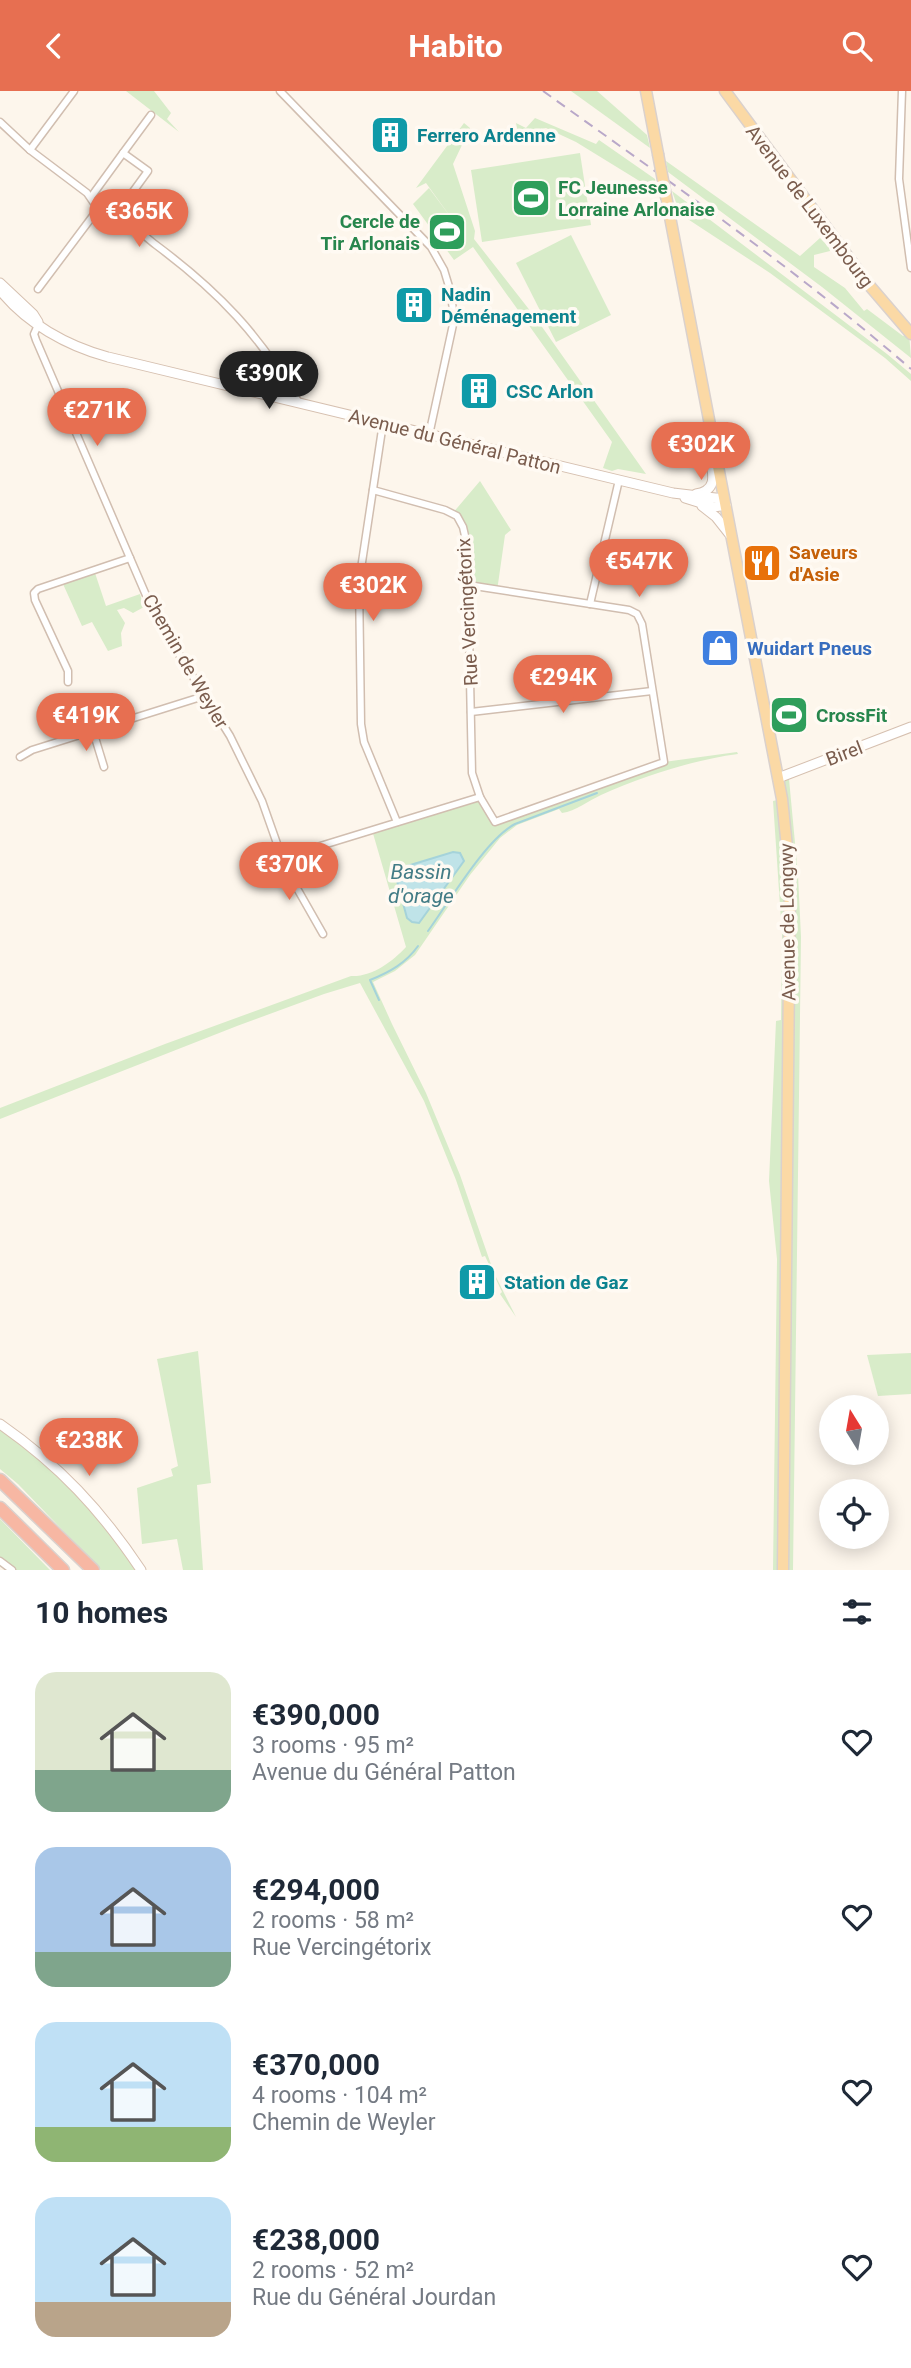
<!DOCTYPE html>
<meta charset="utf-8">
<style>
:root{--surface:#fff;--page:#f6f6f7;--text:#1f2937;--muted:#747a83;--accent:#e76f51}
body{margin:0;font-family:Roboto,sans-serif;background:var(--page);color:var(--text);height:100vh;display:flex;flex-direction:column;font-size:26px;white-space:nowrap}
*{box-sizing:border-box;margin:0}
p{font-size:23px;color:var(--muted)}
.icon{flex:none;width:38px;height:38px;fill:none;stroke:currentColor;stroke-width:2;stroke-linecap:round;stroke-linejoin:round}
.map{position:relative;height:1479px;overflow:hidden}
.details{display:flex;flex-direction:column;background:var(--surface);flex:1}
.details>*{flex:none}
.needle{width:46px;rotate:349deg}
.fabs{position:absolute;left:819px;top:1304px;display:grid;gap:14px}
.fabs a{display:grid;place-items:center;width:70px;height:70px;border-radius:50%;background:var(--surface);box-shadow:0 4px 18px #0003;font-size:35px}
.price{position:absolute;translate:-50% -60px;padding:0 16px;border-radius:24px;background:var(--accent);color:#fff;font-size:23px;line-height:46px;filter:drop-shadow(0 2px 4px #0008)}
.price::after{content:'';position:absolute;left:50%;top:42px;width:21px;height:16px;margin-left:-10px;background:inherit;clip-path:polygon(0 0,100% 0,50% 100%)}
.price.current{background:#222;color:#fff}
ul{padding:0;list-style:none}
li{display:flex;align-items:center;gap:21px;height:175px;padding:0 35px}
li span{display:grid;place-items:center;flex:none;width:196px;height:140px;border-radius:21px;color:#555}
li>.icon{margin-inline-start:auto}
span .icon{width:84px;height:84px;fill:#fffc;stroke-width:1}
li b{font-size:30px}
h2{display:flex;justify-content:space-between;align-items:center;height:84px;padding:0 35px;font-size:30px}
header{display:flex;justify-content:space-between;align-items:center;height:91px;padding:0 35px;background:var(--accent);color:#fff;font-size:32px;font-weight:700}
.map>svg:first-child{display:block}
.green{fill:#d8ecc9}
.water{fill:#bfe3e8;stroke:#a5d3da;stroke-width:2}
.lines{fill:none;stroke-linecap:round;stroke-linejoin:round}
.stream{stroke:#a5d3da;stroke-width:2}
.street-casing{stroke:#d1beb0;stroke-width:9}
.secondary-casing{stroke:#d6c0b0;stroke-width:11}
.primary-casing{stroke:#dad1cd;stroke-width:13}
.highway-casing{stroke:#dad1cd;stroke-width:15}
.street{stroke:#fff;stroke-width:6}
.secondary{stroke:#fff;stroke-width:9}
.primary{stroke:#fbd9a5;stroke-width:10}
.highway{stroke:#f7b7a3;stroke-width:12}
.rail{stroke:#b9a8c9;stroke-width:2;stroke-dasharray:10 7;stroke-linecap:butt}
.primary-bridge-casing{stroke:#dad1cd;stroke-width:13;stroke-linecap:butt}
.primary-bridge{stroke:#fbd9a5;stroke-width:10}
.labels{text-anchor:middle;stroke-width:7;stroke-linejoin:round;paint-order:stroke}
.culture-label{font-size:19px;font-weight:bold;fill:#0d838f;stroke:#fffaf3;text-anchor:start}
.leisure-label{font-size:19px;font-weight:bold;fill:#27864d;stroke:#fffaf3;text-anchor:start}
.street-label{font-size:19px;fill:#7a5c4d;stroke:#fffaf3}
.food-label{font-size:19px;font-weight:bold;fill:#c56008;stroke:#fffaf3;text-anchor:start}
.shop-label{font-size:19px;font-weight:bold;fill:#366cbe;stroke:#fffaf3;text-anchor:start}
.water-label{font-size:21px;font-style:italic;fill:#437c86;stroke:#fffaf3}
</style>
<header><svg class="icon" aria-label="back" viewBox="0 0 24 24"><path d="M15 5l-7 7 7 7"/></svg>Habito<svg class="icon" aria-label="search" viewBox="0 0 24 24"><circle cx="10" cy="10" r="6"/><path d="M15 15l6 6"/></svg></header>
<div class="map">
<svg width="911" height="1479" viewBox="0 0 911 1479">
<rect width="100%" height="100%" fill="#fdf6ec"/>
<!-- green -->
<g class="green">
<polygon points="126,0 154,0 171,22 167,28 179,41"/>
<polygon points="571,0 597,0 647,44 650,57"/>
<polygon points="535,27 596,53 599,49 655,88 656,94 646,94 576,51 546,37 518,42 516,32 526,37"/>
<polygon points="464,32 470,37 453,73 475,140 474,148 535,226 646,383 618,378 612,380 603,377 612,351 473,156 454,169 413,113 429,97 455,132 426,92 416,97"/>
<polygon points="580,62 591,134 482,151 471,79"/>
<polygon points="666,70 800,165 820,147 829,156 830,160 814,164 814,176 845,197 864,220 867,218 903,245 909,242 911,267 822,196 668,81"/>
<polygon points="672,100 887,263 911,283 911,290 885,267 770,182 680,123"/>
<polygon points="571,144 611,224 556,251 516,172"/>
<polygon points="480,390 511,439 505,444 497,500 468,494 463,436 452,423"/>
<polygon points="95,482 106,515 140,503 144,516 133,522 124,517 117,519 125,532 121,542 122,555 108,560 92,531 82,535 63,493"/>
<polygon points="911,631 911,641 789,688 798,784 801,846 793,1479 773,1479 777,1168 769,1090 776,930 781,929 782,844 773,710 782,708 778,687 830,667 831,662"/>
<path d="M737,661L738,663C692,669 644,685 601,704C588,710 576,720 562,722L559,718L517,734L500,747L470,784L415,864L395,880L373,891L392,933L426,1002L460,1084L494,1182L516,1226L500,1203L502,1201L485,1165L482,1166L456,1089L424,1010L360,892L324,903L237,935L0,1028V1017L165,953L351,885C372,886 392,871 406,856L372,739L480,706L496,731L664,671Z"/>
<polygon points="198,1260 211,1392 197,1394 203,1479 183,1479 177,1448 142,1453 137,1397 173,1385 171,1378 178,1375 157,1268"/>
<polygon points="911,1262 911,1303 878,1305 867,1264"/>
<polygon points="0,1333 51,1371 141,1479 101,1479 18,1393 0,1378"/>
<polygon points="0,1428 50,1479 12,1479 0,1470"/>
</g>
<!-- water -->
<polygon class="water" points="453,761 460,762 464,770 419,832 412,831 407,827 394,779"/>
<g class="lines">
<!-- stream -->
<g class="stream">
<path d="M428,840C449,811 486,748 515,733L597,702"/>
<path d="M379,909L370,889C390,881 406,872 418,855"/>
</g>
<!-- street casing -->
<g class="street-casing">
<g id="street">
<polyline points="280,0 431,156 444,179 451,202 454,229 429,344"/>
<polyline points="902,0 899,88 911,177"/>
<path d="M0,31L30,59L87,102L98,118C104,121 112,122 118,125C132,132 144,145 156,154C219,201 260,244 299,312"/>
<polyline points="30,59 74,0"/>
<polyline points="123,62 151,24"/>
<polyline points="91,106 123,62 148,80 116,124"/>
<polyline points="38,198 98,118"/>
<polyline points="39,232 34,243 36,249 155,525 230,645 262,710 286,778 323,843"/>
<polyline points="279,307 284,296 284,288"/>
<polyline points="383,332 359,491 361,633 364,651 397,731"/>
<polyline points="373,399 445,419 457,425 463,436 466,449 468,494 472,682 480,706"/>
<polyline points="590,513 619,389"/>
<polyline points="68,591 68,580 35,509 34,502 38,498 130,467"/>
<polyline points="76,609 85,642"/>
<polyline points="471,621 652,600"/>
<polyline points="93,640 104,676"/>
<polyline points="20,666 32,659 204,605"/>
<polyline points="281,767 480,706 495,731 664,671 642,533 637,523 629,519 468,494"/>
<polyline points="0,1470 12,1479"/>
</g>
</g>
<!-- secondary casing -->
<g class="secondary-casing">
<g id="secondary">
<polyline points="0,192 33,223 38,231"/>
<path d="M0,199C26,232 67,255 108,266L673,402L724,408"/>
<path d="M696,403C730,397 700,363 711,339"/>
<polyline points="685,407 714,416 726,414"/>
<polyline points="702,415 716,426 731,445"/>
<polyline points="778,687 911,636"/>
<path d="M0,1333C59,1374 101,1419 141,1479"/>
</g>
</g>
<!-- primary casing -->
<g class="primary-casing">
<g id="primary">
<polyline points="646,0 658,63"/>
<polyline points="725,0 869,194 911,243"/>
<polyline points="665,100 782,708 790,785 783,1479"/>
</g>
</g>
<!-- highway casing -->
<g class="highway-casing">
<g id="highway">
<polyline points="0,1389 93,1479"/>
<polyline points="0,1417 63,1479"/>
</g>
</g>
<!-- street -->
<use href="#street" class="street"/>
<!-- secondary -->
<use href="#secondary" class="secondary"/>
<!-- primary -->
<use href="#primary" class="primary"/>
<!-- highway -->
<use href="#highway" class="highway"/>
<!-- rail -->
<path class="rail" d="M543,0C667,89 796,178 911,278"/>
<!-- primary-bridge casing -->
<g class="primary-bridge-casing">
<polyline id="primary-bridge" points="658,63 665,100"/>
</g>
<!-- primary-bridge -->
<use href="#primary-bridge" class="primary-bridge"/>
</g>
<!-- icons -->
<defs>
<g id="building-square" transform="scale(2.0125)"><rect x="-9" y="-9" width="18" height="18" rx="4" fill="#0f9aa8" stroke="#fffaf3"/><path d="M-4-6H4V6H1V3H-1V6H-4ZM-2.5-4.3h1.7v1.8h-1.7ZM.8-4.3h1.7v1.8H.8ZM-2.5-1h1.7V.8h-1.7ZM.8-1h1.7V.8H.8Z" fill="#fff"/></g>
<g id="stadium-square" transform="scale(2.0125)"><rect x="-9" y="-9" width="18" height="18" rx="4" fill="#2e9e5b" stroke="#fffaf3"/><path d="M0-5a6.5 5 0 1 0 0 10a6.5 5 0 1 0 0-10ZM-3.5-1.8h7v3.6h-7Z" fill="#fff"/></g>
<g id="restaurant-square" transform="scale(2.0125)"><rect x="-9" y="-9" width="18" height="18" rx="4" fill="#e8710a" stroke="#fffaf3"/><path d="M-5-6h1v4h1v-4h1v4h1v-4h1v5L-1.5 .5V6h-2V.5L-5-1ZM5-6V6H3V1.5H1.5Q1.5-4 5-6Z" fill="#fff"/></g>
<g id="shop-square" transform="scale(2.0125)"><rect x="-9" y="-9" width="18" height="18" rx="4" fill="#3f7fe0" stroke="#fffaf3"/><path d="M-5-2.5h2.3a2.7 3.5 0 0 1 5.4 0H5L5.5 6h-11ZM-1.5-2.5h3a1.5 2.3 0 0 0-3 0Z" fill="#fff"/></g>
</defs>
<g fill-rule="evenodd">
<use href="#building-square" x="390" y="44"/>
<use href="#stadium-square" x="531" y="107"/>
<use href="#stadium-square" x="447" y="141"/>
<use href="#building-square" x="414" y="214"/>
<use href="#building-square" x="479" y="300"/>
<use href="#restaurant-square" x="762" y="472"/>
<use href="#shop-square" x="720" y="557"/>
<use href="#stadium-square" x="789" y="624"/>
<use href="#building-square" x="477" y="1191"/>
</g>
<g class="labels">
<!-- culture labels -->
<g class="culture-label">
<text x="417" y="51">Ferrero Ardenne</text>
<text x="441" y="210">Nadin<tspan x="441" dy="22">Déménagement</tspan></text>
<text x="506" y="307">CSC Arlon</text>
<text x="504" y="1198">Station de Gaz</text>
</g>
<!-- leisure labels -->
<g class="leisure-label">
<text x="558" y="103">FC Jeunesse<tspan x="558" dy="22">Lorraine Arlonaise</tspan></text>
<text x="420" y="137" text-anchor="end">Cercle de<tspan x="420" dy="22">Tir Arlonais</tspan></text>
<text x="816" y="631">CrossFit</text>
</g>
<!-- street labels -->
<g class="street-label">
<text transform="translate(810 115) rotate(53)" y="7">Avenue de Luxembourg</text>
<text transform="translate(455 350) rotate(14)" y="7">Avenue du Général Patton</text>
<text transform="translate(467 521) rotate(-93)" y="7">Rue Vercingétorix</text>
<text transform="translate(186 570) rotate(60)" y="7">Chemin de Weyler</text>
<text transform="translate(844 662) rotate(-21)" y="7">Birel</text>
<text transform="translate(787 831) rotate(-91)" y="7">Avenue de Longwy</text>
</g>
<!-- food labels -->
<g class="food-label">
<text x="789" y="468">Saveurs<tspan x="789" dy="22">d'Asie</tspan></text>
</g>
<!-- shop labels -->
<g class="shop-label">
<text x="747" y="564">Wuidart Pneus</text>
</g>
<!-- water labels -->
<g class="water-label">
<text x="421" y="788">Bassin<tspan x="421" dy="24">d'orage</tspan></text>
</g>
</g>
</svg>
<div class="fabs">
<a><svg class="needle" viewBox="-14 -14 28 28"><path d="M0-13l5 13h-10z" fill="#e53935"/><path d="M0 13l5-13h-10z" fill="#747a83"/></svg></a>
<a><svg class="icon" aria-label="locate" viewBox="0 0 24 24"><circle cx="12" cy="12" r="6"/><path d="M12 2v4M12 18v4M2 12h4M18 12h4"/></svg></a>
</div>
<b class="price" style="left:139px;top:158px">€365K</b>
<b class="price current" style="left:269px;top:320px">€390K</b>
<b class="price" style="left:97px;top:357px">€271K</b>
<b class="price" style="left:701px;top:391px">€302K</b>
<b class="price" style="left:639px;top:508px">€547K</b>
<b class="price" style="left:373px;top:532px">€302K</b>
<b class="price" style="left:563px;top:624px">€294K</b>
<b class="price" style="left:86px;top:662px">€419K</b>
<b class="price" style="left:289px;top:811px">€370K</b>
<b class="price" style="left:89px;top:1387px">€238K</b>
</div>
<section class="details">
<h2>10 homes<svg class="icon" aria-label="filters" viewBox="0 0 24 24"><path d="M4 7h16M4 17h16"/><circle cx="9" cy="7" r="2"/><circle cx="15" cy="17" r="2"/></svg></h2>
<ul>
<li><span style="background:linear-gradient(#dfe7d0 70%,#7fa58c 0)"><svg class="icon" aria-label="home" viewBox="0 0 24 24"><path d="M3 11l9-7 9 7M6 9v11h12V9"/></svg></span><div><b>€390,000</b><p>3 rooms · 95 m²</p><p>Avenue du Général Patton</p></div><svg class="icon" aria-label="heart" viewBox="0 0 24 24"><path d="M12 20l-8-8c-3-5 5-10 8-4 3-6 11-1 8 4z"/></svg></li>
<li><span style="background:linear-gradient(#a9c7e8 75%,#7fa58c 0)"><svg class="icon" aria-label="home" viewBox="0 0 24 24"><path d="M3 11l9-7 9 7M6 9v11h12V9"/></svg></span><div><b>€294,000</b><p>2 rooms · 58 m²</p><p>Rue Vercingétorix</p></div><svg class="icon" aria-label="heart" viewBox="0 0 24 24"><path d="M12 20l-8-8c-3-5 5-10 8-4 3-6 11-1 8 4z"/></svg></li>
<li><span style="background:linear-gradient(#bfe0f5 75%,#8fb573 0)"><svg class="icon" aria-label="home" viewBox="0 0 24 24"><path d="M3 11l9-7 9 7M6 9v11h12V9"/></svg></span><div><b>€370,000</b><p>4 rooms · 104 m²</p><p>Chemin de Weyler</p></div><svg class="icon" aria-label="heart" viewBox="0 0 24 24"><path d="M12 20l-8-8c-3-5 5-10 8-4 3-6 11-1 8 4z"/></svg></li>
<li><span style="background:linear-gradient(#bfe0f5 75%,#b9a48a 0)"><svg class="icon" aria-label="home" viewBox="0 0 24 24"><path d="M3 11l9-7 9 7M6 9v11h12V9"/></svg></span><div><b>€238,000</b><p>2 rooms · 52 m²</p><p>Rue du Général Jourdan</p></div><svg class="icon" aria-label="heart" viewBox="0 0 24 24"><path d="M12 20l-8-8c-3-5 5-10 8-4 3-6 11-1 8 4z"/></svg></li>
</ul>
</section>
